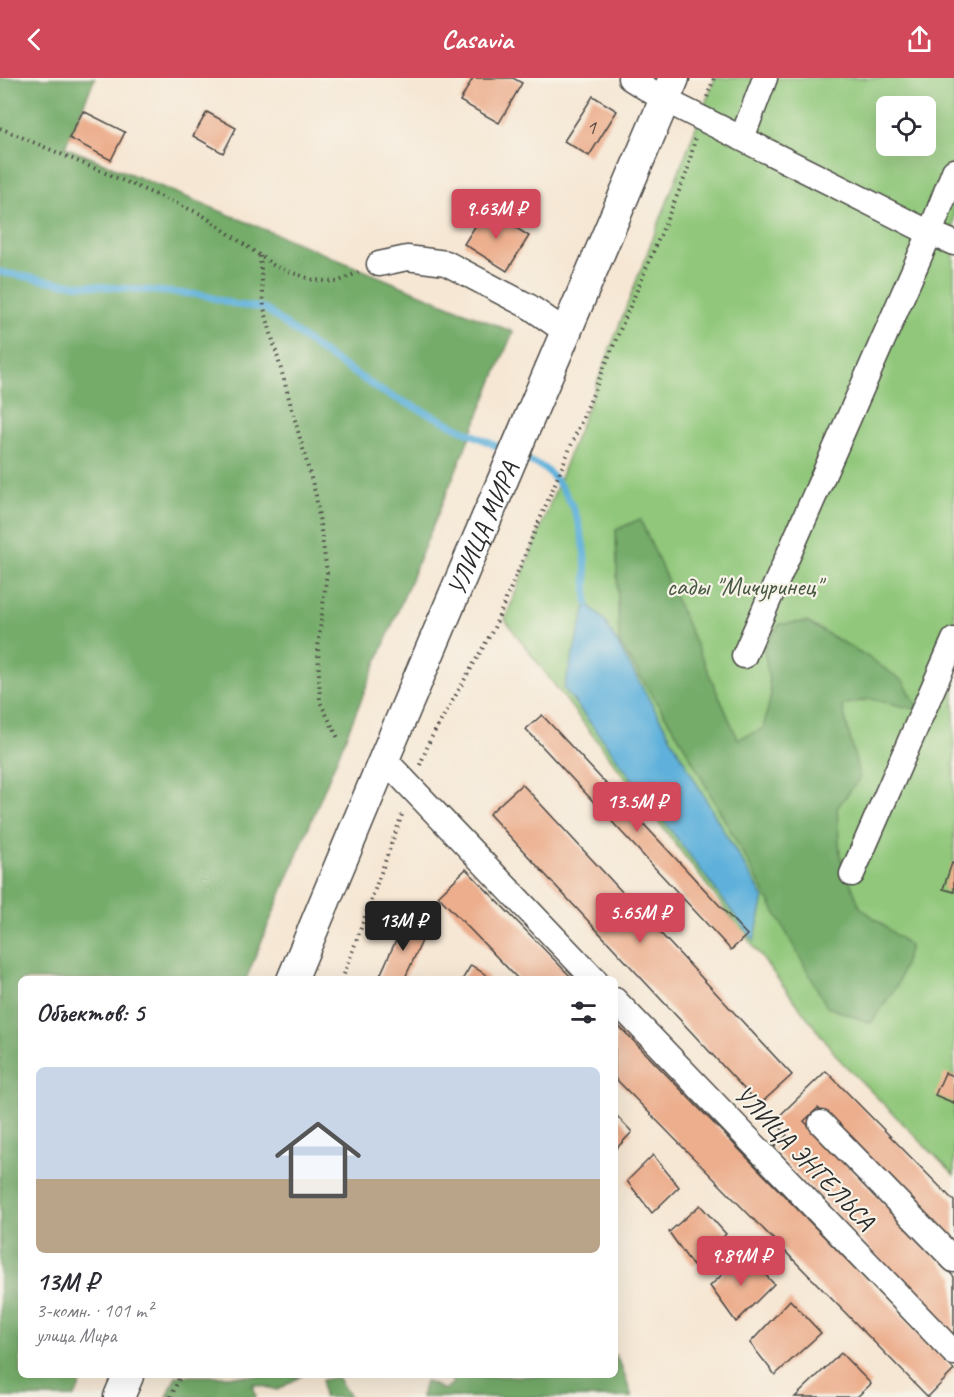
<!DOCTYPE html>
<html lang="ru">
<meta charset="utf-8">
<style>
:root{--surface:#fff;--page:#f2f2f3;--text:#2b2b33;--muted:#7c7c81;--line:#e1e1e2;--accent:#d1495b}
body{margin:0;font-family:Caveat,sans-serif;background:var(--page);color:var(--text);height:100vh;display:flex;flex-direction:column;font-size:22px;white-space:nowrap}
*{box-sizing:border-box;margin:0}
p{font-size:20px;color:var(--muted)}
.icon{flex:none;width:33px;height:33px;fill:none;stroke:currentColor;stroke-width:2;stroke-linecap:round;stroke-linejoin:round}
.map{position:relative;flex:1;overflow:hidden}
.sheet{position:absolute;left:18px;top:898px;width:600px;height:402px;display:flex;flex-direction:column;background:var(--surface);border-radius:9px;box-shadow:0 6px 24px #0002}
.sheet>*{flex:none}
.buttons{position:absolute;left:876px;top:18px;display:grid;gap:12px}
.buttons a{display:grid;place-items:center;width:60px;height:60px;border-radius:9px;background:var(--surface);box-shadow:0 6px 24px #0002;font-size:30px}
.price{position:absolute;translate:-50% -51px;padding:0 14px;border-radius:6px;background:var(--accent);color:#fff;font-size:20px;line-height:39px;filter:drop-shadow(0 2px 3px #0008)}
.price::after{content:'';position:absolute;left:50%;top:36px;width:18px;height:14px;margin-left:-9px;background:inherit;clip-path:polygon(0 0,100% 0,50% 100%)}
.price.selected{background:#222;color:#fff}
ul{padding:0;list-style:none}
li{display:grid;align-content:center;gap:12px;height:318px;padding:0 18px}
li+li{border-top:2px solid var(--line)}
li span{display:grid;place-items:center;height:186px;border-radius:9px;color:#555}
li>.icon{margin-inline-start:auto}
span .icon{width:108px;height:108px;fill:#fffc;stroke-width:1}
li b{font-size:26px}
h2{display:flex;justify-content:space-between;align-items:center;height:72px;padding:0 18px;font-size:26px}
header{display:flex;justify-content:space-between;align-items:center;height:78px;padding:0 18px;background:var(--accent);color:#fff;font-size:27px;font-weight:600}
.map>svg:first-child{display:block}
.green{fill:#90c77a;stroke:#5e7952;stroke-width:1.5;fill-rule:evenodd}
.forest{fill:#74ac6a;stroke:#506c4a;stroke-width:1.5}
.water{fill:#5fb1db;stroke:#456e83;stroke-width:1.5}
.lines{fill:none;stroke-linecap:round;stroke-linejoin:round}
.stream{stroke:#5fb1db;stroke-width:7}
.building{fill:#ecae8d}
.minor-casing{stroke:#494744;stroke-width:27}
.major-casing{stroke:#494744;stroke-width:33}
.path{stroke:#494744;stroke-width:4;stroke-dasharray:1.5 4.5;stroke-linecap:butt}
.minor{stroke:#fff;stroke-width:24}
.major{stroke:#fff;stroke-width:30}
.labels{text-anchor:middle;stroke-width:4.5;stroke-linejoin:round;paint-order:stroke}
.number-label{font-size:22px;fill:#5b4c44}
.street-label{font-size:26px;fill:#2b2b2b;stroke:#f7f3e8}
.park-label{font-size:26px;fill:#495a43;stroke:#f7f3e8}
</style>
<header><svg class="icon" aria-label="back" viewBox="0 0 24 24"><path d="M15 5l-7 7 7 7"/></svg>Casavia<svg class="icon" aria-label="share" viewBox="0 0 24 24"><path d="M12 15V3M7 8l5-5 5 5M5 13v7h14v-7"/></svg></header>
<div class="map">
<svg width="954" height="1319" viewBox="0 0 954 1319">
<rect width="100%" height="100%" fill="#f7f3e8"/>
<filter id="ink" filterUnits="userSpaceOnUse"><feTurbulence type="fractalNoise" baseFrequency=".0167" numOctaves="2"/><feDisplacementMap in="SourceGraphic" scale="12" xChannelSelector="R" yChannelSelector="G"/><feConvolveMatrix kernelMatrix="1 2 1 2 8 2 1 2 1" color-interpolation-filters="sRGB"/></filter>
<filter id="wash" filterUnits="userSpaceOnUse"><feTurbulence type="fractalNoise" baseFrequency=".008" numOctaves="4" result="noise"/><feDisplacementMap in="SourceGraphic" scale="24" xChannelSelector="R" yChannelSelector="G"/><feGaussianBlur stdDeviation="1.35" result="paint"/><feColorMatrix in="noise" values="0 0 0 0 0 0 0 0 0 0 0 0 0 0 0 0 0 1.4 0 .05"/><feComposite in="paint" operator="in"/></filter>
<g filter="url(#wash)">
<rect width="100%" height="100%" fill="#f6e7d4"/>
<!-- green -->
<path class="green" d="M715,0H954V1097L839,981L505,542ZM886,28H926V68H886Z"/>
<!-- forest -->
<g class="forest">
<polygon points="0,0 95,0 65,69 513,254 246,901 21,902 21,1298 84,1298 75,1319 0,1319"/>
<polygon points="640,441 738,661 763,651 771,617 764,570 780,546 807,544 865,577 904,604 919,632 871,621 842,627 860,700 837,730 840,778 860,829 910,868 898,906 871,945 827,929 682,664 619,565 616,452"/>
<polygon points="615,1276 621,1287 632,1319 421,1319 425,1303 444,1312 453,1305 449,1298 615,1298"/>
<polygon points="176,1298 301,1298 278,1312 253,1306 256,1319 167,1319"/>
<polygon points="337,1299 350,1319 323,1319 322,1302"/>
</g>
<!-- water -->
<polygon class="water" points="587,525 604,542 726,757 764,820 754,863 564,610"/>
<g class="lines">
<!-- stream -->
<g class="stream">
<polyline points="0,194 60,205 203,217 237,227 264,230 319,272 383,314 507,373"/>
<path d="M519,379C527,382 538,386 545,391C585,427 586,475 587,525"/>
</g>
</g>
<g id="blocks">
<!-- building -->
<g class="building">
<polygon points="473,0 513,0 522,5 499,45 460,23"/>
<polygon points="593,18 617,33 589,78 564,63"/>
<polygon points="83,33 125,54 111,82 69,60"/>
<polygon points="207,34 236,50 223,75 193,58"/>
<polygon points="486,131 529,158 507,193 464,166"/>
<polygon points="542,637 747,857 731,872 526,651"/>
<polygon points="522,706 792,997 759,1027 489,736"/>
<polygon points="952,785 954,786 954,814 943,811"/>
<polygon points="466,791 574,902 519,902 438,818"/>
<polygon points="406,840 427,852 404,902 378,902"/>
<polygon points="471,887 489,899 487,902 462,902"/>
<polygon points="615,944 954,1292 928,1319 615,1000"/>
<polygon points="826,993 954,1123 954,1168 818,1030 804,1043 954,1199 954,1258 773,1070 787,1057 774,1043"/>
<polygon points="945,995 954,998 954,1025 935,1017"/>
<polygon points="615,1036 632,1054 615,1072"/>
<polygon points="653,1077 679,1109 652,1135 627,1103"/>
<polygon points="700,1127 726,1156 693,1188 669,1154"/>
<polygon points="745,1175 774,1206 736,1244 710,1208"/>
<polygon points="790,1222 821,1255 775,1297 750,1265"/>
<polygon points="841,1275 871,1306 857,1319 795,1319"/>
</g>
</g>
</g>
<g filter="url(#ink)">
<use href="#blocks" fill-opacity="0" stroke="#494744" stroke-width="1.5"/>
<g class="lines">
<!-- minor casing -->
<g class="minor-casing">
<g id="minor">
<polyline points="630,0 665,22 930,155 954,165"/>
<polyline points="742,60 765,0"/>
<polyline points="379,186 407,180 446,185 530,229 566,254"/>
<polyline points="744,578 930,155 954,93"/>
<polyline points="384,681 595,902"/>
<polyline points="852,796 954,562"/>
<polyline points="615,922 954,1275"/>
<polyline points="821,1045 954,1182"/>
</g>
</g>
<!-- major casing -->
<g class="major-casing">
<g id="major">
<path id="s1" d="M292,902L384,681L674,0"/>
<polyline points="119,1319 128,1298"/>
</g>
</g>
<!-- path -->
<g class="path">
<polyline points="707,19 714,0"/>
<polyline points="0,50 201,136 276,189 313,202 337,204 359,194"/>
<polyline points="260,178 264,230 316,418 327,494 318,569 320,624 338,660"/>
<polyline points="420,687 430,662 493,552 687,94 695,61"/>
<polyline points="342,902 403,734"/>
<polyline points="171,1319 180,1298"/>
</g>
<!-- minor -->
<use href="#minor" class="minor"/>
<!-- major -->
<use href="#major" class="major"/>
</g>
</g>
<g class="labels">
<!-- number labels -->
<g class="number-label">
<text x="591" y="56">1</text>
</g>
<!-- street labels -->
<g class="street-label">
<text dy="9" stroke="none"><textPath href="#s1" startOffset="490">УЛИЦА МИРА</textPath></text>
<text transform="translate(805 1079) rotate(46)" y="9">УЛИЦА ЭНГЕЛЬСА</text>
</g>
<!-- park labels -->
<g class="park-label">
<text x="744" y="517">сады "Мичуринец"</text>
</g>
</g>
</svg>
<div class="buttons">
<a><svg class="icon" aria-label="locate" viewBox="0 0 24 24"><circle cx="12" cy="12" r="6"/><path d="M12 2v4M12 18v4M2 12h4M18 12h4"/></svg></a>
</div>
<b class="price" style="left:496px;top:162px">9.63M ₽</b>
<b class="price" style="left:637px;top:755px">13.5M ₽</b>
<b class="price" style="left:640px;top:866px">5.65M ₽</b>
<b class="price selected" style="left:403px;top:874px">13M ₽</b>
<b class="price" style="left:741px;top:1209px">9.89M ₽</b>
<section class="sheet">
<h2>Объектов: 5<svg class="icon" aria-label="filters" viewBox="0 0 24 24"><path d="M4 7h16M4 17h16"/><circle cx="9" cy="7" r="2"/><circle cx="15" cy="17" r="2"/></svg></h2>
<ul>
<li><span style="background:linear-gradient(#c9d6e8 60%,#b9a48a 0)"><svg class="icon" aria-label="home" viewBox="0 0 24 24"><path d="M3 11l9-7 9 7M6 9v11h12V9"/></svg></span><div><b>13M ₽</b><p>3-комн. · 101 m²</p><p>улица Мира</p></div></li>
</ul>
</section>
</div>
